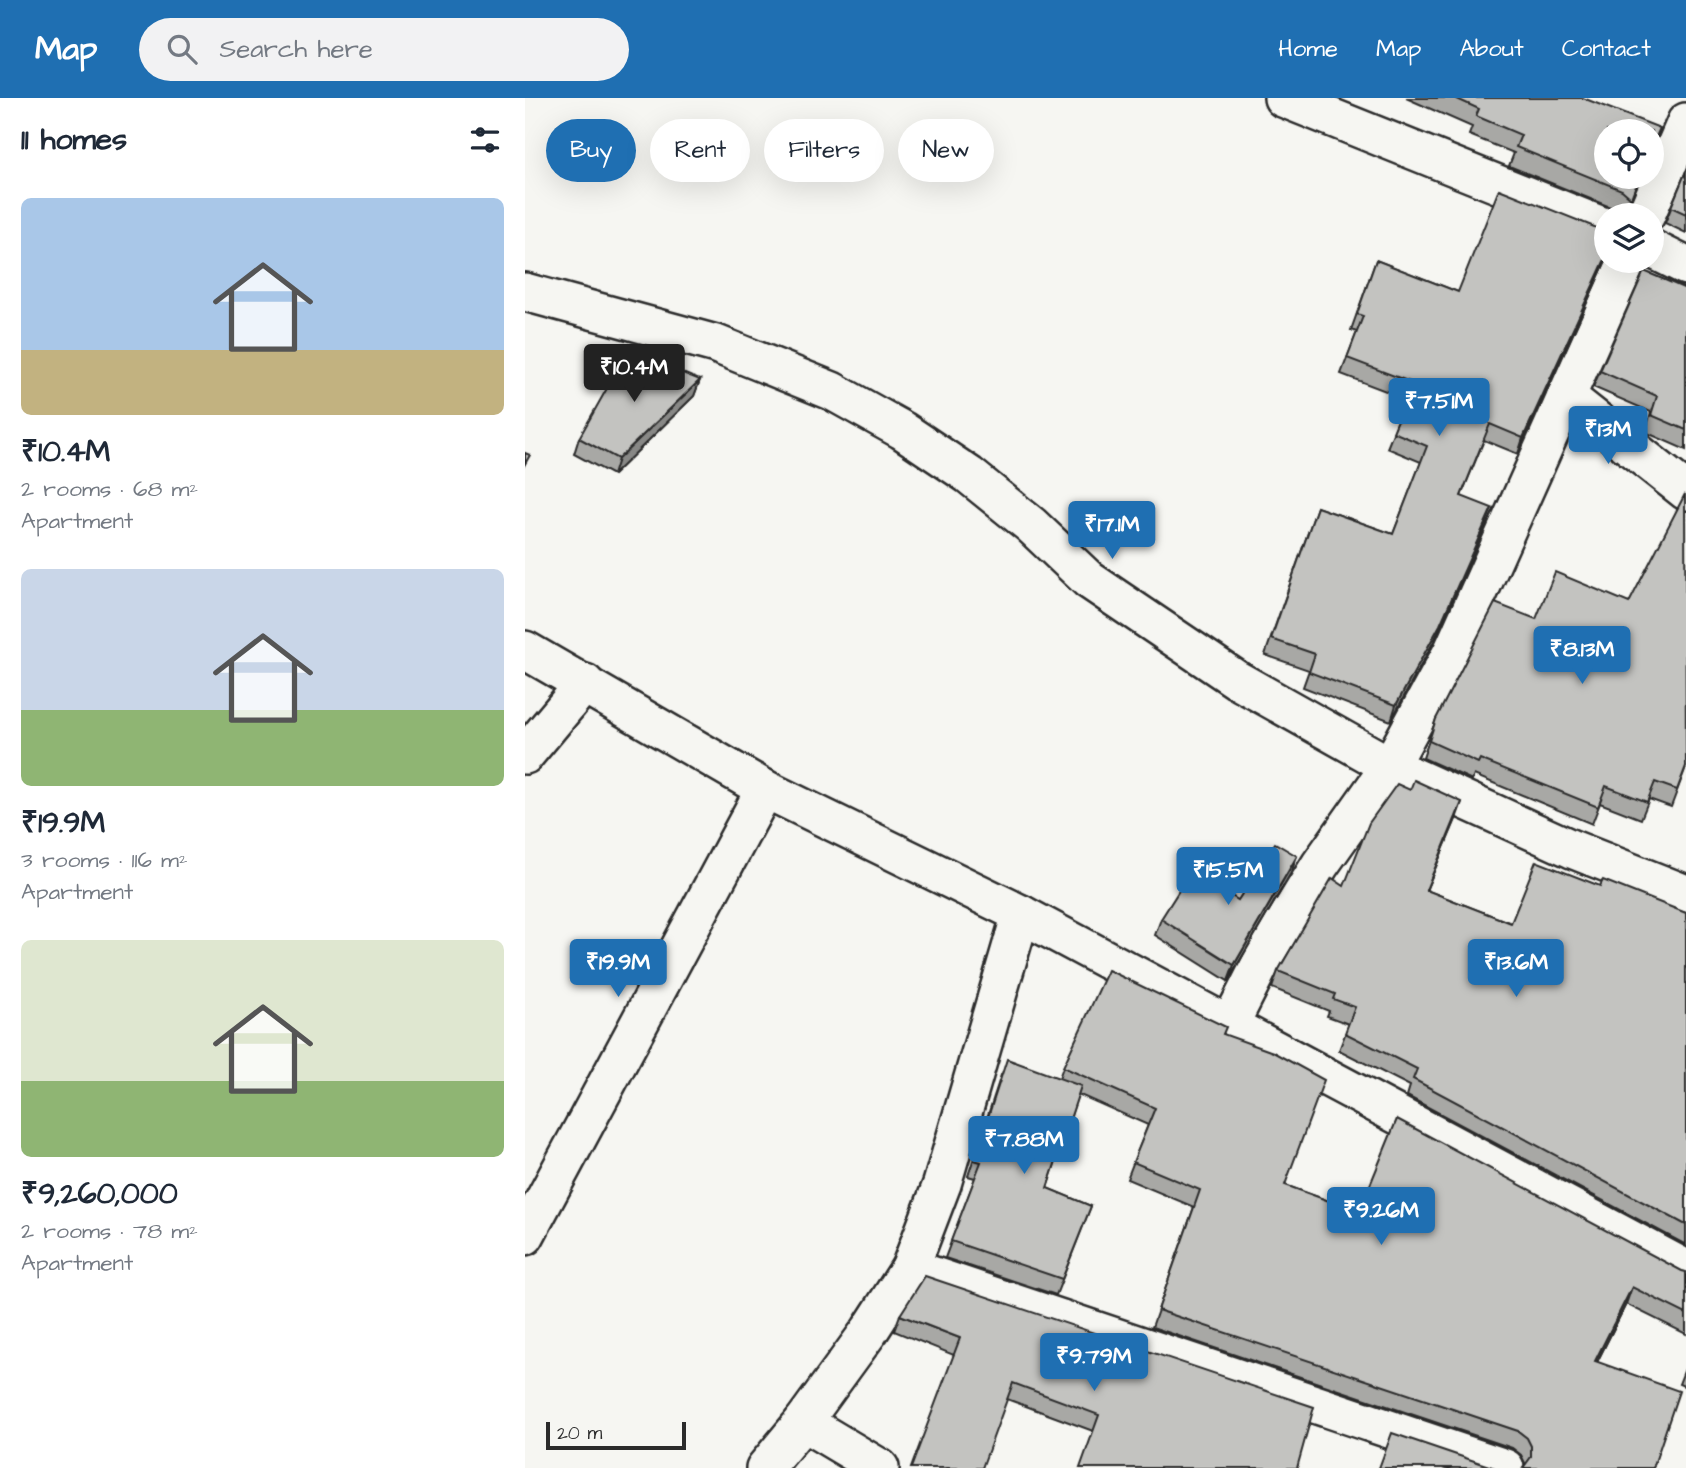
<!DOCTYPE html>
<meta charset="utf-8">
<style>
:root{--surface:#fff;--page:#f2f2f3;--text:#1f2937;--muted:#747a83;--accent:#1f6fb2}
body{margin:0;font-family:"Architects Daughter",sans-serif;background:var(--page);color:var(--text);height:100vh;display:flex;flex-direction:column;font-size:26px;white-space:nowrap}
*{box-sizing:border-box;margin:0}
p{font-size:23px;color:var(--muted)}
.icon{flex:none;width:38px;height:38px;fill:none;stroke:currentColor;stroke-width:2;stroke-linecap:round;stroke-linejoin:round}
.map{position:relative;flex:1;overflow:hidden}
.sheet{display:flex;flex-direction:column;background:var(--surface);width:525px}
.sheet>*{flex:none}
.hud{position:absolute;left:21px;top:21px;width:665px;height:63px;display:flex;gap:14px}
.controls{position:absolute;left:1069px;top:21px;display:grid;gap:14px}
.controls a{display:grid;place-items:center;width:70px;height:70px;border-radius:50%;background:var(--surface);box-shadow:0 7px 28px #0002;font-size:35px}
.scale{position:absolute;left:21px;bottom:18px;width:140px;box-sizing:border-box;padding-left:7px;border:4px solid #2b2b2b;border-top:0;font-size:19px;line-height:24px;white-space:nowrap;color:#2b2b2b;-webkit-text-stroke:5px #f6f6f2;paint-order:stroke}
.price{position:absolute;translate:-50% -60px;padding:0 16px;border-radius:7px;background:var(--accent);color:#fff;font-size:23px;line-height:46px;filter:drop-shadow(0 2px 4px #0008)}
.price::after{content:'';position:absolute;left:50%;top:42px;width:21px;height:16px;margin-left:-10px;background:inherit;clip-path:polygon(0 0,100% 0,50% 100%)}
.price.selected{background:#222;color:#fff}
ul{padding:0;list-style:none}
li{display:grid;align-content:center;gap:14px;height:371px;padding:0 21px}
li span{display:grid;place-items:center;height:217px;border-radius:10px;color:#555}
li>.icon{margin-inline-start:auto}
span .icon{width:126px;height:126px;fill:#fffc;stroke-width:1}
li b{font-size:30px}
h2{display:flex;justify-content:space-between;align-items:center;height:84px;padding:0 21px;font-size:30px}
.tag{padding:0 24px;border-radius:32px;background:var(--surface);box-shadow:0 7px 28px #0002;font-size:24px;line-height:63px}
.tag.selected{background:var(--accent);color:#fff}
header{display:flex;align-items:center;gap:42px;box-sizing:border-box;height:98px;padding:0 35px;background:var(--accent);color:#fff}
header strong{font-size:33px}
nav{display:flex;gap:38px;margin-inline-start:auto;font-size:24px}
.search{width:490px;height:63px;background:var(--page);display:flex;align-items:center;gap:18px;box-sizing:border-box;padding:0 24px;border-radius:38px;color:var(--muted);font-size:26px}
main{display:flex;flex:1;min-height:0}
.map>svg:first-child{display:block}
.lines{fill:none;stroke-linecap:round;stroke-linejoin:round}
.street-casing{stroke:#2b2b2b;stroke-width:42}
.street{stroke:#f6f6f2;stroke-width:37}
.wall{fill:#a8a8a5;stroke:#2b2b2b;stroke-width:2}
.shaded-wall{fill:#888886;stroke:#2b2b2b;stroke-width:2}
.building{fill:#c3c3c0;stroke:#2b2b2b;stroke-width:2}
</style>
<header>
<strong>Map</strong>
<div class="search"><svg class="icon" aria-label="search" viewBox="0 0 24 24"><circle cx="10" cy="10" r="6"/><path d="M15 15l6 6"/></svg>Search here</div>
<nav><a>Home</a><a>Map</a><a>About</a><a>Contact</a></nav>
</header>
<main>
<section class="sheet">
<h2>11 homes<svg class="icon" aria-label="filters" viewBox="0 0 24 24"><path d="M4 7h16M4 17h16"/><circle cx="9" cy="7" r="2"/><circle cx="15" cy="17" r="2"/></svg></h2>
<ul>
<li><span style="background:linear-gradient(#a9c7e8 70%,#c2b280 0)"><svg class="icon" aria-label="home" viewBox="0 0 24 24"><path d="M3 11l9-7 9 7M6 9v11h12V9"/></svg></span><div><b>₹10.4M</b><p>2 rooms · 68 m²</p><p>Apartment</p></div></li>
<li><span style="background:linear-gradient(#c9d6e8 65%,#8fb573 0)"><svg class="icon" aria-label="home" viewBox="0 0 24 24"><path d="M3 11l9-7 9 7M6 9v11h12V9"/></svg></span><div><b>₹19.9M</b><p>3 rooms · 116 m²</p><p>Apartment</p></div></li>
<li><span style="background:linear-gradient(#dfe7d0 65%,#8fb573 0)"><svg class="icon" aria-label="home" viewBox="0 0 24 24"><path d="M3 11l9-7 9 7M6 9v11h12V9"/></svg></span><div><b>₹9,260,000</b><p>2 rooms · 78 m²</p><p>Apartment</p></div></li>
</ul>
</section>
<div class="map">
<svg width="1161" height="1370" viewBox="0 0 1161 1370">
<rect width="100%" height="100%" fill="#f6f6f2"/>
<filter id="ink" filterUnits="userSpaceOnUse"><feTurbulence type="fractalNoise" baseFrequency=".0143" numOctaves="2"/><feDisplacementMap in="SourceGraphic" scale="14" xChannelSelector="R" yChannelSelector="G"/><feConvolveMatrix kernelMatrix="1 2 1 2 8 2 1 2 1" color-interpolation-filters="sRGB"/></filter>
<g filter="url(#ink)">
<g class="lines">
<!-- street casing -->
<g class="street-casing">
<g id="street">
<polyline points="758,0 1082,130"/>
<polyline points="1121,117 1161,24"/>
<polyline points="1127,151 1161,168"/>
<polyline points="0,194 191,246 307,293 377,332 444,377 506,427 564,482 712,582 865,668 1047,751 1161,796"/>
<polyline points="1041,298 1161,393"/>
<polyline points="0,552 240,691 496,816 1161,1171"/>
<polyline points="0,657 60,585"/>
<polyline points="705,926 742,853 795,767 865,668 928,552 1102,163"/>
<polyline points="0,1138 240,691"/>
<polyline points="385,1170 980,1370"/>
<polyline points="278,1324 355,1370"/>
<polyline points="240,1370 278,1324 345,1232 385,1170 417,1086 496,816"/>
</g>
</g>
<!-- street -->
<use href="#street" class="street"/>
</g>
<!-- wall -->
<g class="wall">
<polygon points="881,0 1058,0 1082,79 1115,79 1100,117 1098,117 1090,111 984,68 989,55 944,37 947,29"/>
<polygon points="1161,73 1161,135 1140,125"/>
<polygon points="1082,134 1082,160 993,356 959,342 936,398 961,426 909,543 866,623 778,589 784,572 740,557 792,409 868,436 896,364 862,350 882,301 816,276 832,234 826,232 851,162 933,194"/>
<polygon points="1161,191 1161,352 1120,334 1126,314 1068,289 1075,273"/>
<polygon points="175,282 169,298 88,377 49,356 54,340"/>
<polygon points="1104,505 1161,669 1146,709 1124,701 1116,721 1075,705 1067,726 949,677 947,682 898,660 911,621 1011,521"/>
<polygon points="931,721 901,792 986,825 1075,788 1161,815 1161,1147 882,998 885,988 814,952 824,926 802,918 804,913 747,890 753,873 819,788"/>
<polygon points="766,775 703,883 630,837 636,821 713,802"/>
<polygon points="699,936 760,1087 834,1114 1161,1174 1161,1236 1101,1206 1072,1264 1000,1368 1000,1365 996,1357 987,1350 627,1229 669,1109 602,1081 623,1027 553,996 522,1090 566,1108 531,1197 420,1160 450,1080 443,1078 476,977 534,980 538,969"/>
<polygon points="375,1217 772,1370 568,1333 482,1301 429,1257 369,1233"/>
<polygon points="1161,1268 1161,1289 1154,1286"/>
</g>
<!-- shaded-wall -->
<g class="shaded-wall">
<polygon points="1082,157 1082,160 993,356 998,340"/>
<polygon points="175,282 169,298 88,377 93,361"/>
<polygon points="967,410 961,426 909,543 866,623 871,607"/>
<polygon points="937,704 931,721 894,809 901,792"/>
<polygon points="772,758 766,775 703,883 709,867"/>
<polygon points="1107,1189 1101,1206 1064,1280 1070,1263"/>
</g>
<!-- building -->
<g class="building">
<polygon points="930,0 1058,0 1135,30 1127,48 1127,33 1082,33 1082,79 1114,79 1106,100 1097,92 991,49 996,37 951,18 954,11"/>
<polygon points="1161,73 1161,116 1146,109"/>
<polygon points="974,91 1082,134 1082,157 998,340 965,326 936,398 967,410 915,527 871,607 784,574 790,556 746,541 792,409 868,436 902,348 868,334 888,285 822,260 838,218 832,216 851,162 933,194"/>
<polygon points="1119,173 1161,191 1161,332 1126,317 1132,298 1075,273"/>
<polygon points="103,253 175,282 93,361 54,340"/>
<polygon points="0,355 5,357 0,366"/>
<polygon points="1160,396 1161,668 1152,692 1130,684 1122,704 1081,688 1073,709 955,661 953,665 904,643 911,621 970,505 1011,521 1030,474 1104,505"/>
<polygon points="889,682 937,704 901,792 986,825 1011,763 1075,788 1078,782 1161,815 1161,1127 888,981 892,971 820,935 830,909 808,901 810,896 753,873 807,780 819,788 844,725 872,686 885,692"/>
<polygon points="750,745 772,758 709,867 636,821 667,772 713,802"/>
<polygon points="583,872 701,929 698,936 748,954 799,982 760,1087 834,1114 872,1021 1157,1173 1161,1174 1161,1216 1107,1189 1070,1263 1154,1293 1128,1370 998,1370 1006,1359 1006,1348 1002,1340 993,1333 633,1212 675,1092 608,1064 630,1010 538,969"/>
<polygon points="482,961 556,988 522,1090 566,1108 537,1181 426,1143 456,1064 449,1062"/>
<polygon points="400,1178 789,1309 772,1370 555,1370 574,1317 488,1285 457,1370 386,1370 435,1240 375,1217"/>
<polygon points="867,1335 970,1370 854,1370"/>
</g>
</g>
</svg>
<div class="controls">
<a><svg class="icon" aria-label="locate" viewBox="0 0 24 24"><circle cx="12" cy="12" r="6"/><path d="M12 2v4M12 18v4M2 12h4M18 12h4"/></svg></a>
<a><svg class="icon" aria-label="layers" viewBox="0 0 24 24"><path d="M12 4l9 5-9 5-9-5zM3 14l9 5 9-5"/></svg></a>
</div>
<div class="scale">20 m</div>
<b class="price selected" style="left:109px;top:306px">₹10.4M</b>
<b class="price" style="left:914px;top:340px">₹7.51M</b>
<b class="price" style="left:1083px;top:368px">₹13M</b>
<b class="price" style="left:587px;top:463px">₹17.1M</b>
<b class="price" style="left:1057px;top:588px">₹8.13M</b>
<b class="price" style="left:703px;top:809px">₹15.5M</b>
<b class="price" style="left:93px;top:901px">₹19.9M</b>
<b class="price" style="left:991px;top:901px">₹13.6M</b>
<b class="price" style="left:499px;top:1078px">₹7.88M</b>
<b class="price" style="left:856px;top:1149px">₹9.26M</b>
<b class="price" style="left:569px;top:1295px">₹9.79M</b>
<div class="hud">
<a class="tag selected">Buy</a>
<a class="tag">Rent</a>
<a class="tag">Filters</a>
<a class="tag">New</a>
</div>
</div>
</main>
